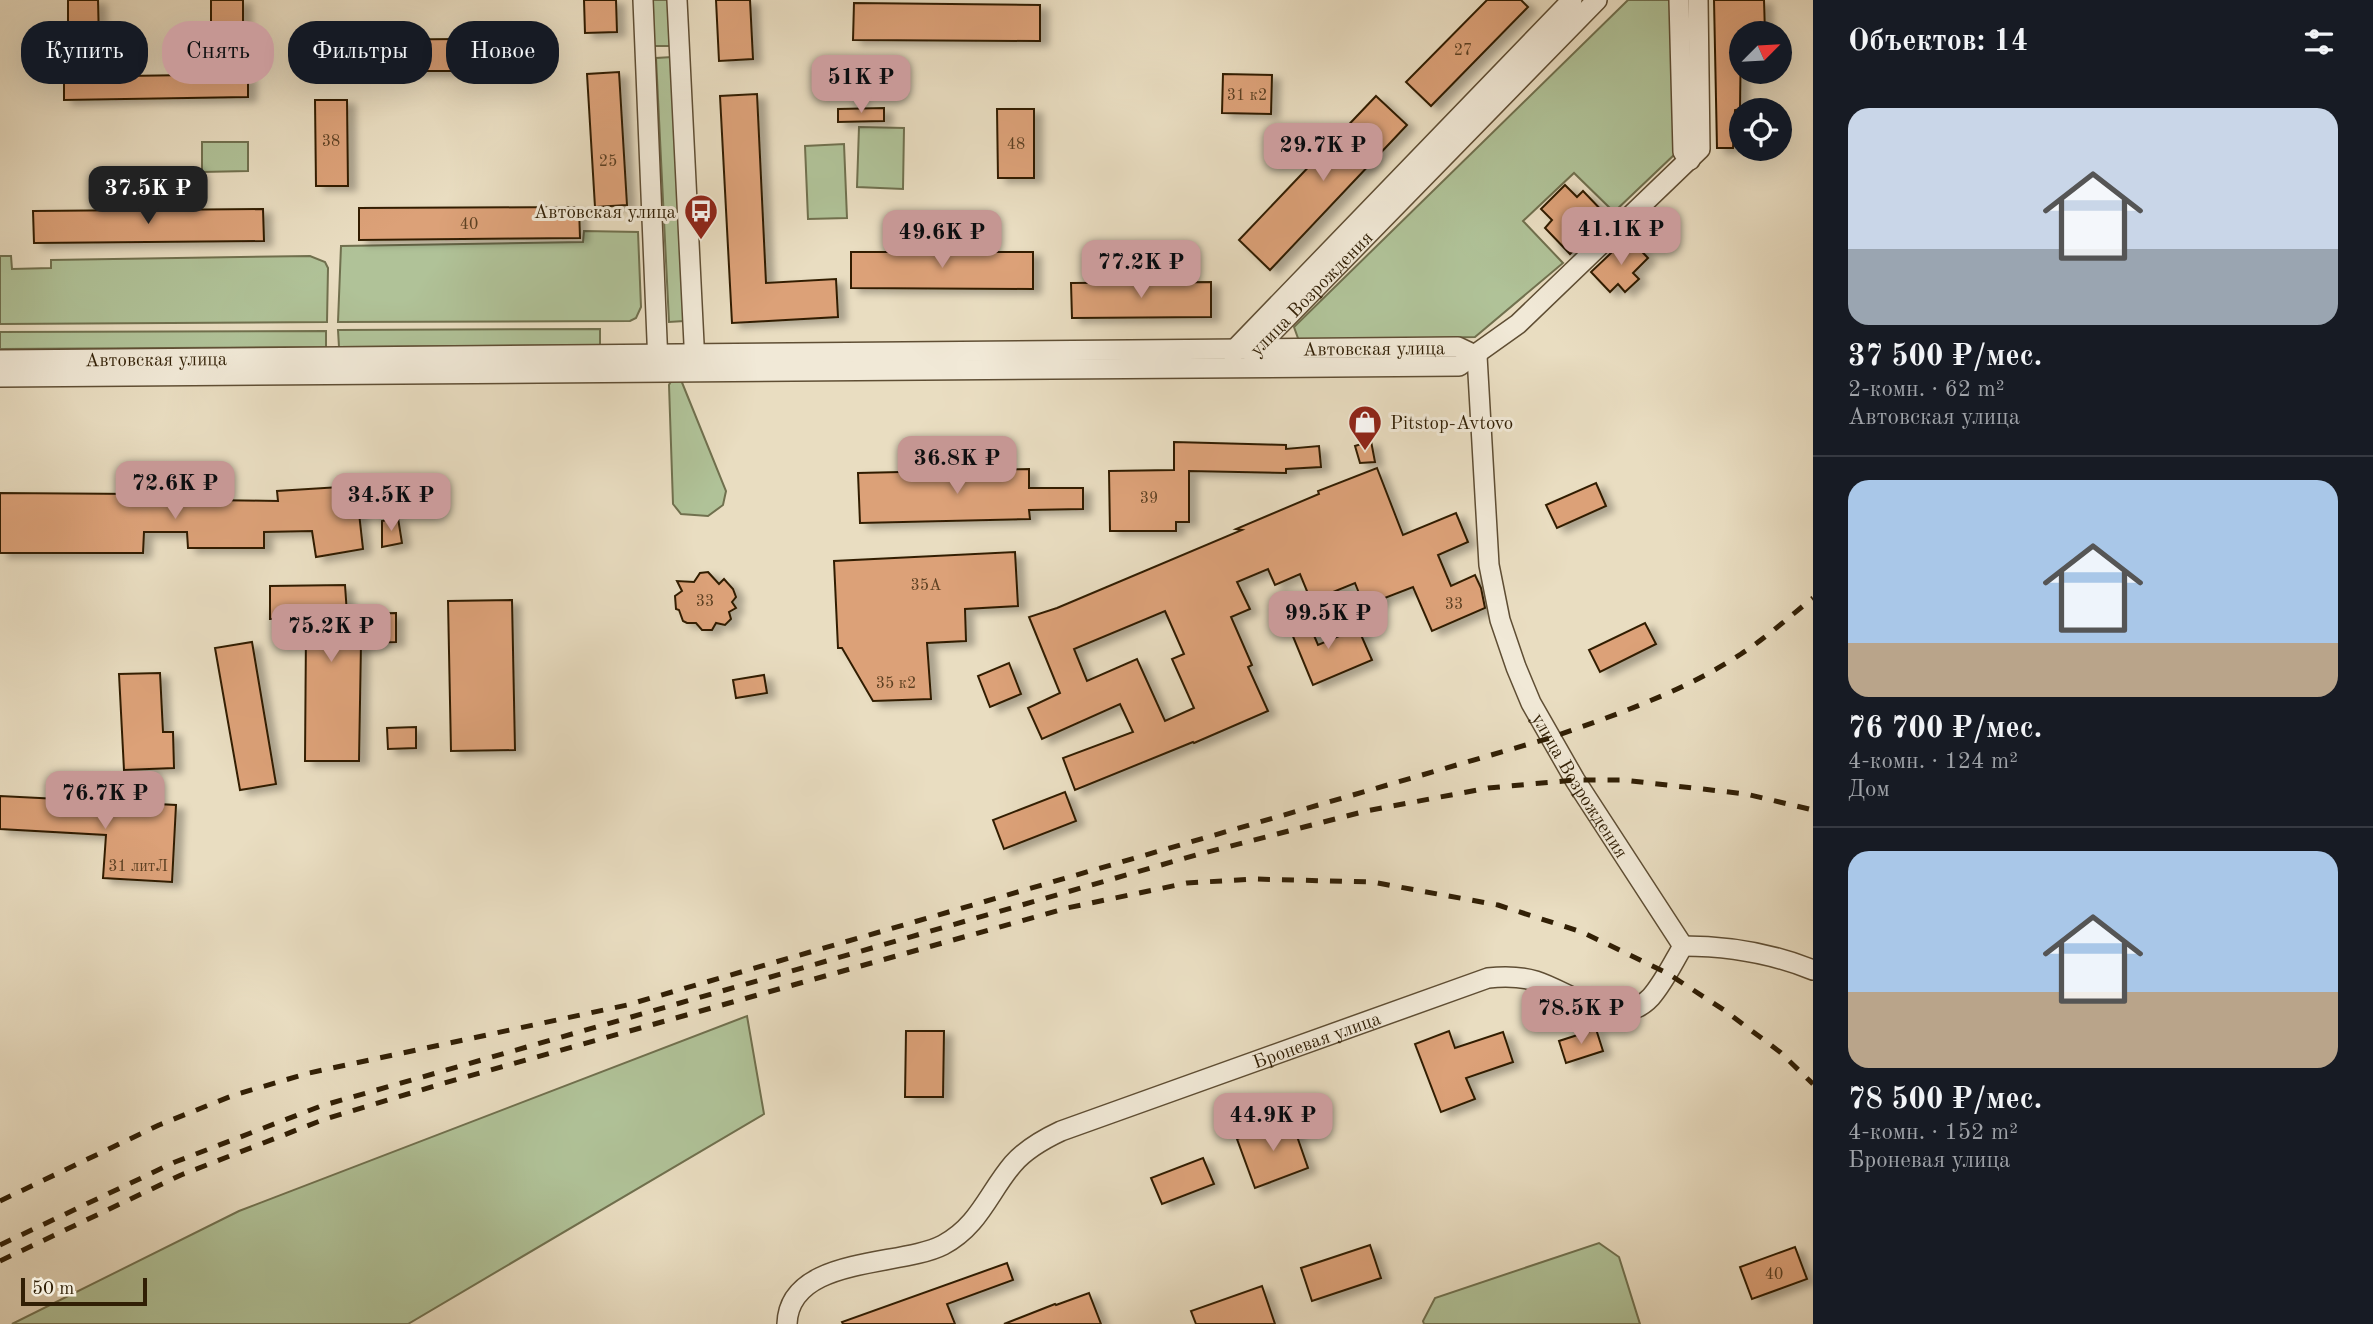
<!DOCTYPE html>
<html lang="ru">
<meta charset="utf-8">
<style>
:root{--surface:#171b24;--page:#20242c;--text:#f1f3f6;--muted:#9ea1a6;--line:#363941;--accent:#c59692}
body{margin:0;font-family:"Old Standard TT",serif;background:var(--page);color:var(--text);height:100vh;display:flex;flex-direction:column;font-size:26px;white-space:nowrap}
*{box-sizing:border-box;margin:0}
p{font-size:23px;color:var(--muted)}
.icon{flex:none;width:38px;height:38px;fill:none;stroke:currentColor;stroke-width:2;stroke-linecap:round;stroke-linejoin:round}
.map{position:relative;flex:1;overflow:hidden}
.panel{display:flex;flex-direction:column;background:var(--surface);width:560px}
.panel>*{flex:none}
.top-card{position:absolute;left:21px;top:21px;width:665px;height:63px;display:flex;gap:14px}
.needle{width:46px;rotate:66deg}
.buttons{position:absolute;left:1729px;top:21px;display:grid;gap:14px}
.buttons a{display:grid;place-items:center;width:63px;height:63px;border-radius:50%;background:var(--surface);box-shadow:0 7px 28px #0002;font-size:35px}
.scale{position:absolute;left:21px;bottom:18px;width:126px;box-sizing:border-box;padding-left:7px;border:4px solid #311f05;border-top:0;font-size:19px;line-height:24px;white-space:nowrap;color:#311f05;-webkit-text-stroke:5px #f1e9d7;paint-order:stroke}
.price{position:absolute;translate:-50% -60px;padding:0 16px;border-radius:14px;background:var(--accent);color:#111;font-size:23px;line-height:46px;filter:drop-shadow(0 2px 4px #0008)}
.price::after{content:'';position:absolute;left:50%;top:42px;width:21px;height:16px;margin-left:-10px;background:inherit;clip-path:polygon(0 0,100% 0,50% 100%)}
.price.on{background:#222;color:#fff}
ul{padding:0;list-style:none}
li{display:grid;align-content:center;gap:14px;height:371px;padding:0 35px}
li+li{border-top:2px solid var(--line)}
li span{display:grid;place-items:center;height:217px;border-radius:21px;color:#555}
li>.icon{margin-inline-start:auto}
span .icon{width:126px;height:126px;fill:#fffc;stroke-width:1}
li b{font-size:30px}
h2{display:flex;justify-content:space-between;align-items:center;height:84px;padding:0 35px;font-size:30px}
.tag{padding:0 24px;border-radius:28px;background:var(--surface);box-shadow:0 7px 28px #0002;font-size:24px;line-height:63px}
.tag.on{background:var(--accent);color:#111}
main{display:flex;flex:1;min-height:0}
.map>svg:first-child{display:block}
.green{fill:#b0c298;stroke:#70704e;stroke-width:2}
.building{fill:#dca178;stroke:#311f05;stroke-width:2;fill-rule:evenodd;filter:url(#shadow)}
.lines{fill:none;stroke-linecap:round;stroke-linejoin:round}
.minor-casing{stroke:#5f4e34;stroke-width:22}
.minor{stroke:#f1e9d7;stroke-width:19}
.rail{stroke:#311f05;stroke-width:5;stroke-dasharray:12 12;stroke-linecap:butt}
.labels{text-anchor:middle;stroke-width:6;stroke-linejoin:round;paint-order:stroke}
.number-label{font-size:16px;fill:#5c4022}
.poi-label{font-size:19px;fill:#311f05;stroke:#f1e9d7;text-anchor:end}
.street-label{font-size:19px;fill:#311f05;stroke:#f1e9d7}
</style>
<main>
<div class="map">
<svg width="1813" height="1324" viewBox="0 0 1813 1324">
<defs>
<filter id="shadow"><feDropShadow dx="8" dy="4.5" stdDeviation="3.5" flood-color="#0004"/></filter>
</defs>
<rect width="100%" height="100%" fill="#e9ddc1"/>
<filter id="stains"><feTurbulence type="fractalNoise" baseFrequency=".00286" numOctaves="4"/><feColorMatrix values="0 0 0 0 .2 0 0 0 0 .09 0 0 0 0 .02 0 0 0 .5 -.17"/></filter>
<radialGradient id="worn" r=".72"><stop offset=".6" stop-color="#630" stop-opacity="0"/><stop offset="1" stop-color="#630" stop-opacity=".3"/></radialGradient>
<!-- green -->
<g class="green">
<polygon points="652,0 668,0 671,46 654,46"/>
<polygon points="1628,0 1671,0 1676,153 1614,212 1574,173 1523,221 1563,263 1475,337 1299,341 1294,327"/>
<polygon points="672,57 684,321 669,322 656,58"/>
<polygon points="859,127 904,128 903,189 857,187"/>
<polygon points="202,142 248,142 248,171 202,172"/>
<polygon points="844,144 847,218 808,219 805,146"/>
<polygon points="584,231 638,232 641,307 636,318 630,321 338,322 341,246 583,242"/>
<polygon points="0,256 11,256 12,269 51,268 51,260 310,256 325,262 328,268 327,322 0,324"/>
<polygon points="600,329 600,345 339,347 338,330"/>
<polygon points="326,331 326,347 0,349 0,332"/>
<polygon points="681,380 726,491 723,505 708,516 681,514 673,504 669,385 671,381"/>
<polygon points="747,1016 764,1114 408,1324 12,1324 239,1211"/>
<polygon points="1599,1243 1619,1257 1640,1324 1424,1324 1423,1321 1435,1298"/>
</g>
<!-- building -->
<g class="building">
<polygon points="68,0 98,0 99,42 68,42"/>
<rect x="211" y="0" width="32" height="27"/>
<polygon points="584,0 616,0 617,32 585,33"/>
<polygon points="716,0 750,0 753,59 719,61"/>
<polygon points="1487,0 1521,0 1528,7 1431,106 1406,82"/>
<polygon points="1714,0 1764,0 1765,33 1741,33 1740,109 1735,110 1733,148 1717,148"/>
<polygon points="854,3 1040,5 1040,41 853,40"/>
<polygon points="460,39 529,39 529,71 345,71 345,40"/>
<polygon points="619,72 627,205 595,207 587,74"/>
<polygon points="1223,74 1272,75 1271,114 1222,113"/>
<polygon points="189,75 248,75 248,97 64,100 64,77"/>
<polygon points="757,94 766,283 836,279 838,317 732,323 720,96"/>
<polygon points="1376,96 1407,125 1270,270 1239,240"/>
<polygon points="315,100 347,100 348,186 316,186"/>
<polygon points="884,108 884,121 838,122 838,109"/>
<polygon points="997,109 1034,109 1034,178 998,178"/>
<polygon points="1565,185 1577,197 1583,191 1608,217 1570,254 1545,228 1552,220 1541,209"/>
<polygon points="579,207 580,238 359,240 359,208"/>
<polygon points="263,209 264,241 34,243 33,211"/>
<polygon points="1628,237 1648,258 1633,273 1639,279 1625,292 1618,284 1610,292 1591,272"/>
<polygon points="851,252 1033,252 1033,289 851,288"/>
<polygon points="1211,282 1211,317 1072,318 1071,283"/>
<polygon points="1371,441 1375,462 1360,463 1355,446"/>
<polygon points="1174,442 1286,445 1286,449 1319,446 1321,467 1286,469 1286,473 1189,471 1189,522 1176,522 1176,531 1110,531 1109,471 1174,470"/>
<path d="M1377,468L1403,535L1456,513L1468,542L1438,555L1451,586L1475,575L1481,588L1485,608L1432,631L1413,587L1364,606L1355,583L1311,601L1300,574L1275,585L1268,569L1237,582L1250,609L1231,617L1252,665L1248,667L1268,711L1194,743L1193,742L1075,790L1063,758L1133,732L1120,704L1042,739L1028,708L1060,693L1029,617L1057,608L1242,530L1236,529L1319,494L1318,491ZM1165,611L1184,654L1172,659L1194,708L1165,721L1137,659L1087,681L1074,649Z"/>
<polygon points="1029,469 1029,488 1083,488 1083,509 1029,510 1030,519 860,523 858,473"/>
<polygon points="1596,483 1606,506 1557,528 1546,505"/>
<polygon points="356,486 363,549 316,557 312,531 264,532 264,548 188,548 187,532 144,532 143,553 0,553 0,493 138,494 138,499 278,501 277,491"/>
<polygon points="398,518 402,543 382,547 382,521"/>
<polygon points="1015,552 1018,606 965,609 966,641 927,643 931,699 873,701 842,648 838,648 834,561"/>
<polygon points="708,572 719,584 724,579 733,589 736,597 732,602 736,608 729,612 731,619 725,625 716,623 712,630 702,630 696,623 687,623 683,621 679,610 676,609 675,596 682,591 677,581 694,582 700,573"/>
<polygon points="345,585 347,614 396,613 396,642 361,643 359,761 305,761 306,630 301,630 301,618 270,619 270,586"/>
<polygon points="512,600 515,750 451,751 448,601"/>
<polygon points="1305,614 1318,645 1358,628 1372,660 1313,685 1287,622"/>
<polygon points="1645,623 1656,644 1600,672 1589,650"/>
<polygon points="252,642 276,784 240,790 215,648"/>
<polygon points="1009,663 1021,694 990,707 978,676"/>
<polygon points="160,673 163,732 173,732 174,768 124,770 119,674"/>
<polygon points="764,675 767,693 736,698 733,680"/>
<polygon points="416,727 416,748 388,749 387,728"/>
<polygon points="1065,792 1076,821 1004,849 993,820"/>
<polygon points="0,796 176,805 172,882 103,878 106,835 0,829"/>
<polygon points="1596,1029 1603,1051 1566,1063 1559,1041"/>
<polygon points="906,1031 944,1031 943,1097 905,1097"/>
<polygon points="1449,1031 1455,1048 1503,1032 1513,1062 1466,1078 1475,1099 1441,1112 1415,1044"/>
<polygon points="1291,1119 1308,1168 1255,1188 1237,1139"/>
<polygon points="1203,1158 1214,1184 1162,1204 1151,1178"/>
<polygon points="1370,1245 1381,1278 1312,1301 1301,1268"/>
<polygon points="1795,1247 1807,1279 1752,1299 1740,1267"/>
<polygon points="1007,1263 1013,1280 947,1304 955,1324 843,1324 842,1322"/>
<polygon points="1262,1286 1275,1324 1196,1324 1191,1311"/>
<polygon points="1089,1293 1101,1324 1004,1324 1055,1304 1056,1305"/>
</g>
<g class="lines">
<!-- minor casing -->
<g class="minor-casing">
<g id="minor">
<polyline points="643,0 658,364"/>
<polyline points="677,0 695,364"/>
<polyline points="1679,0 1683,152 1690,160"/>
<path id="s1" d="M1252,353L1597,0"/>
<polyline points="1233,354 1235,349 1572,0"/>
<path id="s2" d="M1477,356L1489,565L1500,620L1516,667L1531,703L1575,780L1683,946"/>
<path id="s3" d="M0,360L1458,347L1477,356"/>
<polyline points="0,377 1459,366 1518,324 1700,149 1698,0"/>
<path d="M1683,946C1728,946 1771,953 1813,970"/>
<path id="s4" d="M787,1324C789,1256 900,1267 943,1245C979,1226 989,1192 1013,1164C1025,1150 1044,1139 1061,1131L1488,978C1505,976 1519,976 1536,981C1571,992 1618,1033 1651,997C1664,982 1673,963 1683,946"/>
</g>
</g>
<!-- minor -->
<use href="#minor" class="minor"/>
<!-- rail -->
<g class="rail">
<path d="M0,1201L159,1125L234,1095L309,1073L627,1005L1550,738C1615,715 1683,692 1741,654C1766,638 1789,617 1813,598"/>
<polyline points="0,1245 175,1162 321,1106 1196,855 1366,811 1488,788 1575,780 1623,780 1746,794 1813,810"/>
<polyline points="0,1261 181,1175 325,1119 441,1084 1067,908 1187,883 1254,879 1372,882 1498,905 1582,932 1667,973 1724,1010 1780,1052 1813,1084"/>
</g>
</g>
<!-- icons -->
<defs>
<g id="bus-pin" transform="scale(1.75)"><path d="M0 17L-7.5 6A9.5 9.5 0 1 1 7.5 6Z" fill="#8f2418" stroke="#f1e9d7"/><path d="M-5-6H5V4H4V6H2V4H-2V6H-4V4H-5ZM-3.5-4V0h7V-4ZM-3.5 1.2v1.5H-2V1.2ZM2 1.2v1.5H3.5V1.2Z" fill="#fff"/></g>
<g id="shop-pin" transform="scale(1.75)"><path d="M0 17L-7.5 6A9.5 9.5 0 1 1 7.5 6Z" fill="#8f2418" stroke="#f1e9d7"/><path d="M-5-2.5h2.3a2.7 3.5 0 0 1 5.4 0H5L5.5 6h-11ZM-1.5-2.5h3a1.5 2.3 0 0 0-3 0Z" fill="#fff"/></g>
</defs>
<g fill-rule="evenodd">
<use href="#bus-pin" x="701" y="211"/>
<use href="#shop-pin" x="1365" y="422"/>
</g>
<g class="labels">
<!-- number labels -->
<g class="number-label">
<text x="1463" y="55">27</text>
<text x="1247" y="100">31 к2</text>
<text x="331" y="146">38</text>
<text x="1016" y="149">48</text>
<text x="608" y="166">25</text>
<text x="469" y="229">40</text>
<text x="1149" y="503">39</text>
<text x="926" y="590">35А</text>
<text x="705" y="606">33</text>
<text x="1454" y="609">33</text>
<text x="896" y="688">35 к2</text>
<text x="138" y="871">31 литЛ</text>
<text x="1774" y="1279">40</text>
</g>
<!-- poi labels -->
<g class="poi-label">
<text x="676" y="218">Автовская улица</text>
<text x="1390" y="429" text-anchor="start">Pitstop-Avtovo</text>
</g>
<!-- street labels -->
<g class="street-label">
<text dy="7" stroke="none"><textPath href="#s1" startOffset="84">улица Возрождения</textPath></text>
<text dy="7" stroke="none"><textPath href="#s3" startOffset="1374">Автовская улица</textPath></text>
<text dy="7" stroke="none"><textPath href="#s3" startOffset="156">Автовская улица</textPath></text>
<text dy="7" stroke="none"><textPath href="#s2" startOffset="450">улица Возрождения</textPath></text>
<text dy="7" stroke="none"><textPath href="#s4" startOffset="626">Броневая улица</textPath></text>
</g>
</g>
<rect width="100%" height="100%" filter="url(#stains)"/>
<rect width="100%" height="100%" fill="url(#worn)"/>
</svg>
<div class="buttons">
<a><svg class="needle" viewBox="-14 -14 28 28"><path d="M0-13l5 13h-10z" fill="#e53935"/><path d="M0 13l5-13h-10z" fill="#9ea1a6"/></svg></a>
<a><svg class="icon" aria-label="locate" viewBox="0 0 24 24"><circle cx="12" cy="12" r="6"/><path d="M12 2v4M12 18v4M2 12h4M18 12h4"/></svg></a>
</div>
<div class="scale">50 m</div>
<b class="price" style="left:861px;top:115px">51K ₽</b>
<b class="price" style="left:1323px;top:183px">29.7K ₽</b>
<b class="price on" style="left:148px;top:226px">37.5K ₽</b>
<b class="price" style="left:1621px;top:267px">41.1K ₽</b>
<b class="price" style="left:942px;top:270px">49.6K ₽</b>
<b class="price" style="left:1141px;top:300px">77.2K ₽</b>
<b class="price" style="left:957px;top:496px">36.8K ₽</b>
<b class="price" style="left:175px;top:521px">72.6K ₽</b>
<b class="price" style="left:391px;top:533px">34.5K ₽</b>
<b class="price" style="left:1328px;top:651px">99.5K ₽</b>
<b class="price" style="left:331px;top:664px">75.2K ₽</b>
<b class="price" style="left:105px;top:831px">76.7K ₽</b>
<b class="price" style="left:1581px;top:1046px">78.5K ₽</b>
<b class="price" style="left:1273px;top:1153px">44.9K ₽</b>
<div class="top-card">
<a class="tag">Купить</a>
<a class="tag on">Снять</a>
<a class="tag">Фильтры</a>
<a class="tag">Новое</a>
</div>
</div>
<section class="panel">
<h2>Объектов: 14<svg class="icon" aria-label="filters" viewBox="0 0 24 24"><path d="M4 7h16M4 17h16"/><circle cx="9" cy="7" r="2"/><circle cx="15" cy="17" r="2"/></svg></h2>
<ul>
<li><span style="background:linear-gradient(#c9d6e8 65%,#9aa5b1 0)"><svg class="icon" aria-label="home" viewBox="0 0 24 24"><path d="M3 11l9-7 9 7M6 9v11h12V9"/></svg></span><div><b>37 500 ₽/мес.</b><p>2-комн. · 62 m²</p><p>Автовская улица</p></div></li>
<li><span style="background:linear-gradient(#a9c7e8 75%,#b9a48a 0)"><svg class="icon" aria-label="home" viewBox="0 0 24 24"><path d="M3 11l9-7 9 7M6 9v11h12V9"/></svg></span><div><b>76 700 ₽/мес.</b><p>4-комн. · 124 m²</p><p>Дом</p></div></li>
<li><span style="background:linear-gradient(#a9c7e8 65%,#b9a48a 0)"><svg class="icon" aria-label="home" viewBox="0 0 24 24"><path d="M3 11l9-7 9 7M6 9v11h12V9"/></svg></span><div><b>78 500 ₽/мес.</b><p>4-комн. · 152 m²</p><p>Броневая улица</p></div></li>
</ul>
</section>
</main>
